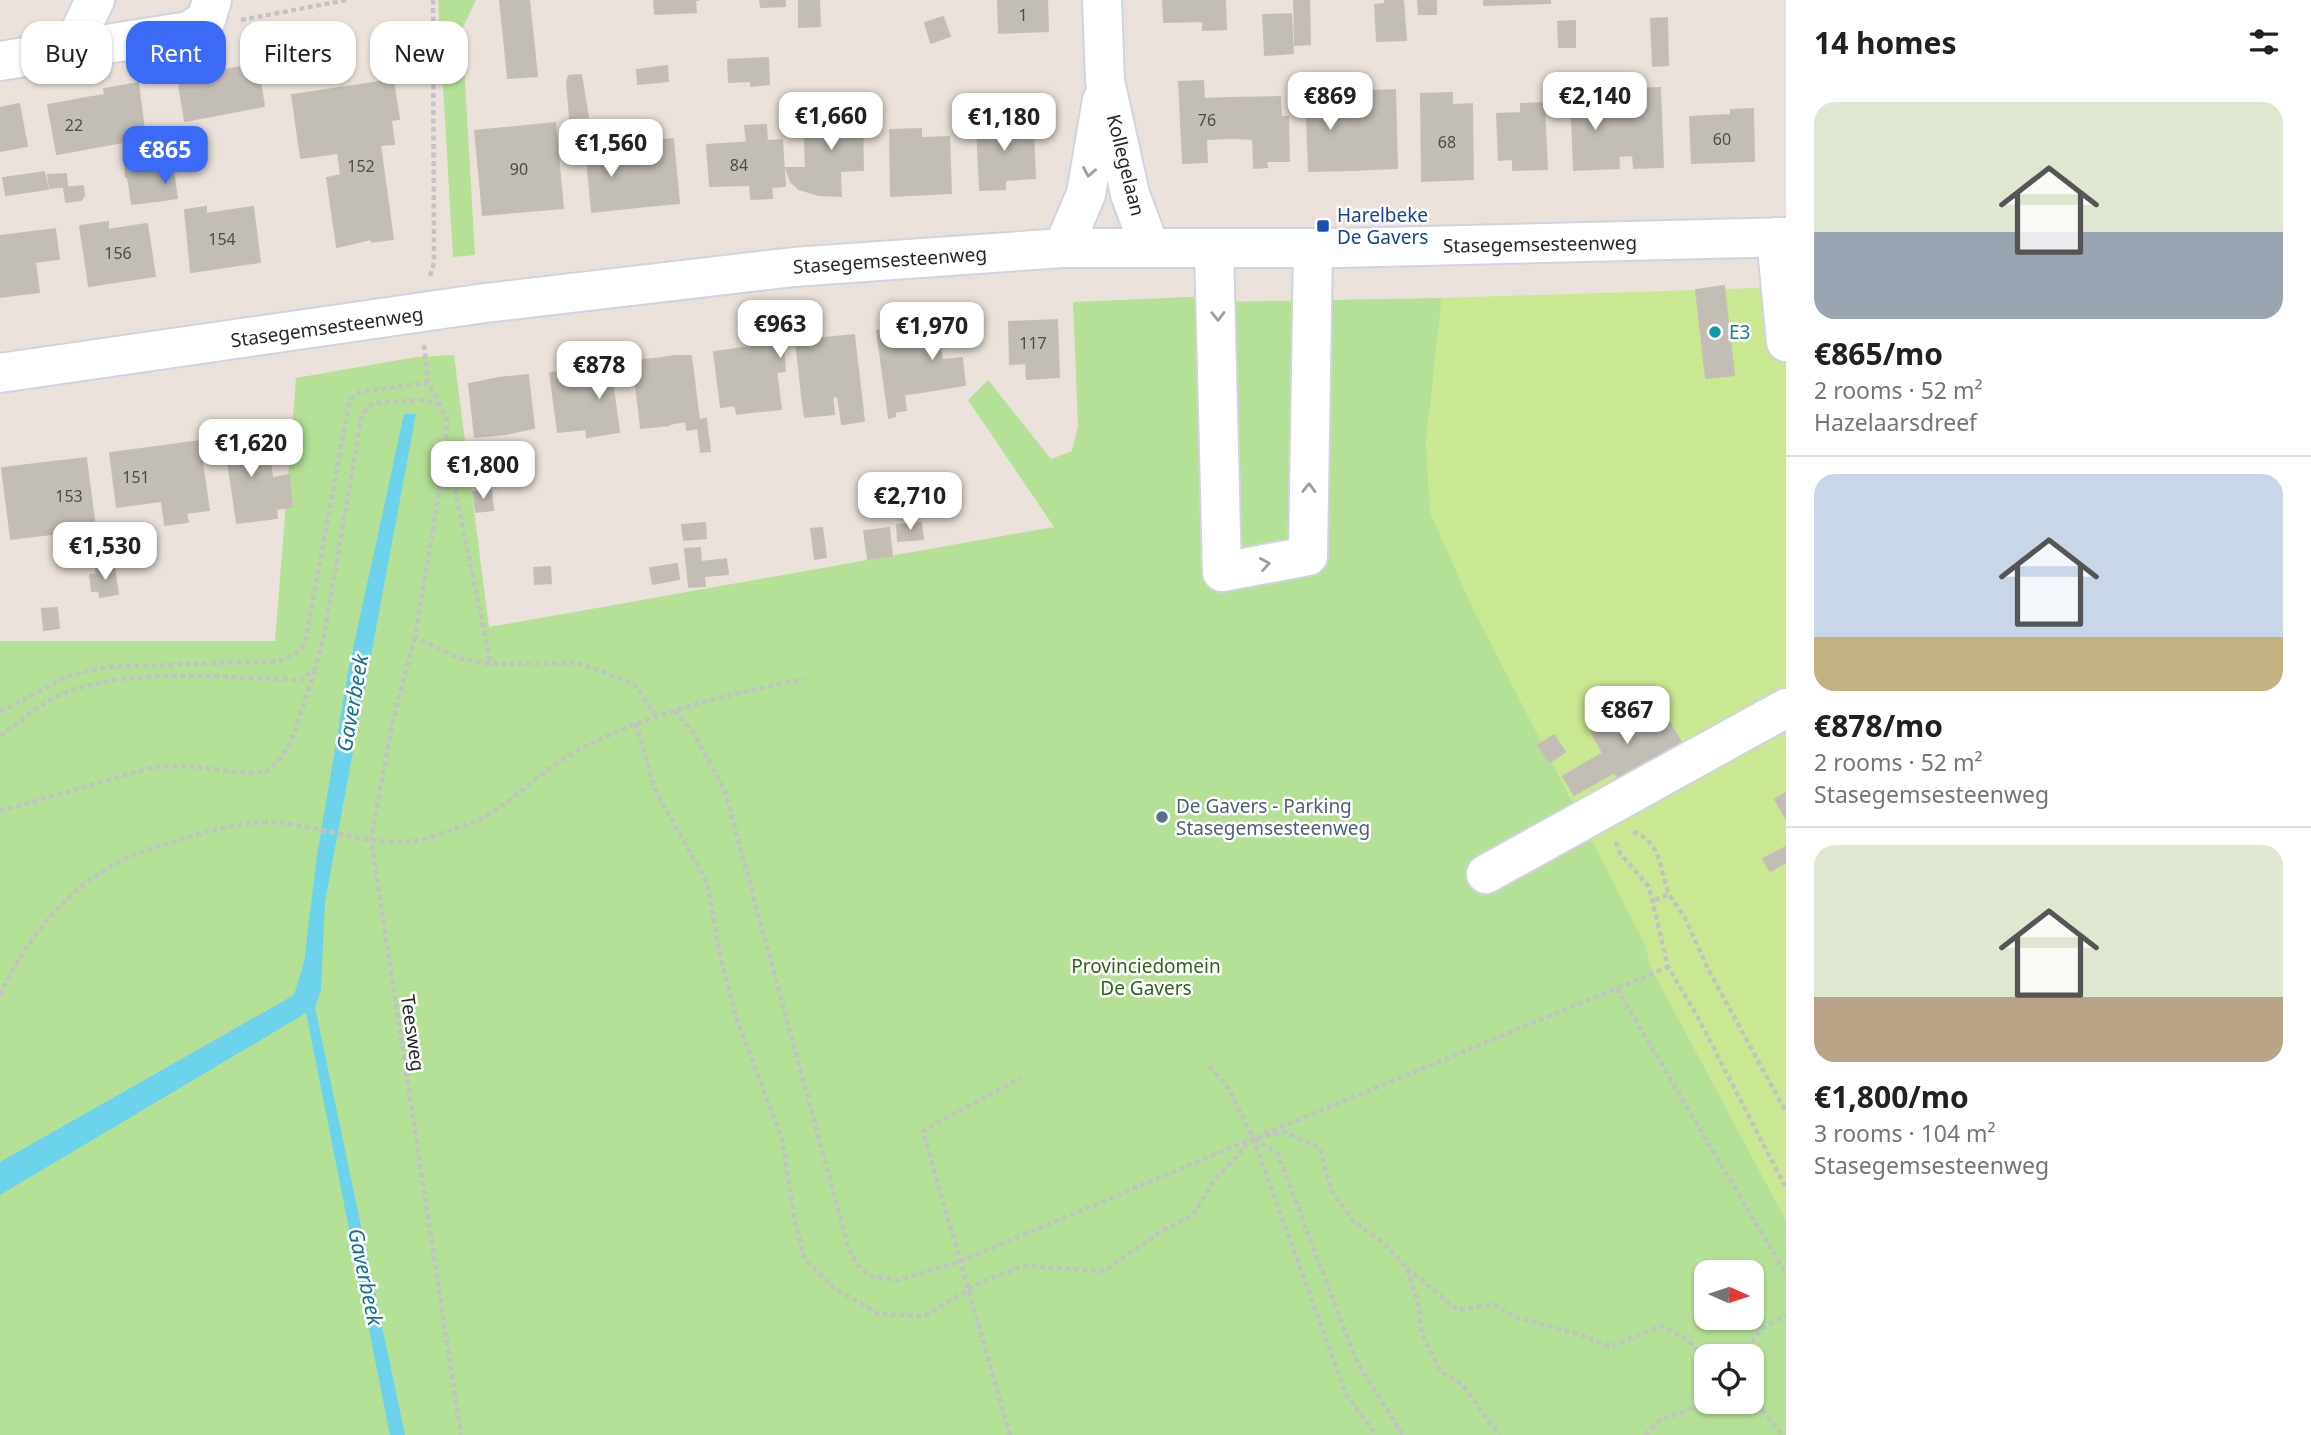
<!DOCTYPE html>
<meta charset="utf-8">
<style>
:root{--surface:#fff;--page:#f2f2f2;--text:#202124;--muted:#757577;--line:#e0e0e0;--accent:#3b6bf6}
body{margin:0;font-family:"Noto Sans",sans-serif;background:var(--page);color:var(--text);height:100vh;display:flex;flex-direction:column;font-size:26px;white-space:nowrap}
*{box-sizing:border-box;margin:0}
p{font-size:23px;color:var(--muted)}
.icon{flex:none;width:38px;height:38px;fill:none;stroke:currentColor;stroke-width:2;stroke-linecap:round;stroke-linejoin:round}
.map{position:relative;flex:1;overflow:hidden}
.side{display:flex;flex-direction:column;background:var(--surface);width:525px}
.side>*{flex:none}
.guide{position:absolute;left:21px;top:21px;width:665px;height:63px;display:flex;gap:14px}
.needle{width:46px;rotate:93deg}
.buttons{position:absolute;left:1694px;top:1260px;display:grid;gap:14px}
.buttons a{display:grid;place-items:center;width:70px;height:70px;border-radius:14px;background:var(--surface);box-shadow:0 2px 5px #0004;font-size:35px}
.price{position:absolute;translate:-50% -60px;padding:0 16px;border-radius:14px;background:#fff;color:#222;font-size:23px;line-height:46px;filter:drop-shadow(0 2px 4px #0008)}
.price::after{content:'';position:absolute;left:50%;top:42px;width:21px;height:16px;margin-left:-10px;background:inherit;clip-path:polygon(0 0,100% 0,50% 100%)}
.price.on{background:var(--accent);color:#fff}
ul{padding:0;list-style:none}
li{display:grid;align-content:center;gap:14px;height:371px;padding:0 28px}
li+li{border-top:2px solid var(--line)}
li span{display:grid;place-items:center;height:217px;border-radius:21px;color:#555}
li>.icon{margin-inline-start:auto}
span .icon{width:126px;height:126px;fill:#fffc;stroke-width:1}
li b{font-size:30px}
h2{display:flex;justify-content:space-between;align-items:center;height:84px;padding:0 28px;font-size:30px}
.pill{padding:0 24px;border-radius:21px;background:var(--surface);box-shadow:0 2px 5px #0004;font-size:24px;line-height:63px}
.pill.on{background:var(--accent);color:#fff}
main{display:flex;flex:1;min-height:0}
.map>svg:first-child{display:block}
.green{fill:#b5e196;fill-rule:evenodd}
.pitch{fill:#cae892}
.water{fill:#6dd3ec}
.building{fill:#c2bdb5;stroke:#c5beb4;stroke-width:2}
.lines{fill:none;stroke-linecap:round;stroke-linejoin:round}
.minor-casing{stroke:#cfd4e1;stroke-width:42}
.path{stroke:#c3c3c3;stroke-width:4.5;stroke-dasharray:5 3.5;stroke-linecap:butt}
.minor{stroke:#fff;stroke-width:38}
.oneway{stroke:#9e9e9e}
.transit-dot{fill:#1a4fb4;stroke:#fff;stroke-width:2.5}
.culture-dot{fill:#0f9aa8;stroke:#fff;stroke-width:2.5}
.service-dot{fill:#5c6f8a;stroke:#fff;stroke-width:2.5}
.labels{text-anchor:middle;stroke-width:5;stroke-linejoin:round;paint-order:stroke}
.number-label{font-size:16px;fill:#4e4d4b}
.street-label{font-size:19px;fill:#282828;stroke:#fff}
.transit-label{font-size:19px;fill:#164399;stroke:#fff;text-anchor:start}
.culture-label{font-size:19px;fill:#0d838f;stroke:#fff;text-anchor:start}
.service-label{font-size:19px;fill:#4e5e75;stroke:#fff;text-anchor:start}
.park-label{font-size:19px;fill:#2f621a;stroke:#fff}
.water-label{font-size:21px;font-style:italic;fill:#107094;stroke:#fff}
</style>
<main>
<div class="map">
<svg width="1786" height="1435" viewBox="0 0 1786 1435">
<rect width="100%" height="100%" fill="#eae2da"/>
<!-- green -->
<g class="green">
<polygon points="438,0 476,0 462,29 475,255 453,257"/>
<path d="M1213,296V302L1442,298L1426,444L1585,822L1645,944L1651,967L1786,1220V1435H0V641H275L296,378L416,357L454,355L489,627L1054,527L968,400L988,380L1051,459L1072,451L1078,426L1073,302ZM1706,1272H1752V1318H1706ZM1706,1356H1752V1402H1706Z"/>
</g>
<!-- pitch -->
<polygon class="pitch" points="1786,287 1786,1220 1651,967 1645,944 1472,607 1430,512 1426,444 1442,298"/>
<!-- water -->
<polygon class="water" points="404,414 416,414 325,902 321,990 315,1007 405,1435 390,1435 306,1013 0,1195 0,1162 294,995 304,962 317,855 348,672"/>
<!-- building -->
<g class="building">
<polygon points="500,0 529,0 537,76 508,78"/>
<polygon points="654,0 699,0 695,0 696,12 655,14"/>
<polygon points="760,0 785,0 785,6 761,7"/>
<polygon points="799,0 819,0 820,26 799,27"/>
<polygon points="998,0 1047,0 1048,31 999,33"/>
<polygon points="1163,0 1225,0 1226,29 1203,30 1203,21 1164,22"/>
<polygon points="1294,0 1309,0 1310,44 1295,45"/>
<polygon points="1385,0 1403,0 1406,40 1377,41 1375,5 1385,4"/>
<polygon points="1418,0 1436,0 1436,14 1419,14"/>
<polygon points="1484,0 1550,0 1550,3 1484,5"/>
<polygon points="1291,14 1293,53 1265,55 1263,15"/>
<polygon points="943,17 950,36 931,43 925,23"/>
<polygon points="1667,18 1668,65 1653,66 1651,19"/>
<polygon points="1575,21 1575,47 1559,47 1558,22"/>
<polygon points="768,58 769,84 751,86 751,81 729,82 728,60"/>
<polygon points="257,64 264,106 185,121 178,78"/>
<polygon points="667,66 668,81 638,84 637,70"/>
<polygon points="581,75 588,117 570,118 567,82 569,76"/>
<polygon points="1615,78 1634,78 1634,89 1660,88 1663,167 1634,168 1633,155 1618,156"/>
<polygon points="393,80 399,119 391,120 394,144 380,145 393,239 372,242 371,239 337,247 327,178 341,175 338,153 301,158 292,95"/>
<polygon points="1203,81 1204,99 1231,98 1233,138 1206,139 1207,162 1183,163 1179,82"/>
<polygon points="138,83 145,138 101,146 92,97 105,95 104,89"/>
<polygon points="1395,90 1397,168 1353,170 1350,92"/>
<polygon points="1350,92 1353,170 1309,171 1306,94"/>
<polygon points="1452,93 1452,105 1472,104 1473,179 1422,181 1421,94"/>
<polygon points="1615,94 1619,168 1574,170 1571,95"/>
<polygon points="92,97 101,146 57,154 48,105"/>
<polygon points="1280,97 1281,117 1288,117 1289,161 1266,161 1267,167 1254,168 1253,139 1233,138 1231,98"/>
<polygon points="1544,103 1547,169 1513,170 1513,159 1499,160 1497,114 1521,113 1521,104"/>
<polygon points="19,104 27,146 0,151 0,108"/>
<polygon points="1753,109 1754,161 1692,163 1690,117 1731,115 1731,110"/>
<polygon points="862,112 863,170 840,171 841,196 819,195 799,189 799,168 806,168 804,118 848,116 848,113"/>
<polygon points="1000,115 1000,128 1033,126 1035,178 1005,180 1005,189 980,190 977,127 982,127 982,116"/>
<polygon points="555,123 563,208 483,215 475,131"/>
<polygon points="766,125 767,141 747,142 745,126"/>
<polygon points="921,129 921,138 949,137 951,193 891,196 890,130"/>
<polygon points="673,139 679,203 637,207 630,143"/>
<polygon points="782,140 785,186 771,187 768,141"/>
<polygon points="768,141 772,198 751,199 750,185 710,186 707,145"/>
<polygon points="611,147 630,148 637,207 592,212 586,149"/>
<polygon points="151,157 153,173 126,177 125,161"/>
<polygon points="786,168 799,168 799,189 791,182"/>
<polygon points="173,171 177,198 158,201 153,173"/>
<polygon points="44,172 48,189 6,195 3,178"/>
<polygon points="153,173 158,201 132,204 128,177"/>
<polygon points="66,174 67,186 50,188 48,175"/>
<polygon points="83,186 84,196 81,200 66,202 64,188"/>
<polygon points="206,207 206,214 253,207 260,262 191,272 185,210"/>
<polygon points="108,222 108,230 147,224 155,276 89,286 80,226"/>
<polygon points="55,229 59,259 35,262 39,292 0,297 0,236"/>
<polygon points="1724,286 1734,375 1706,378 1696,290"/>
<polygon points="1057,320 1059,377 1027,379 1026,363 1010,364 1009,322"/>
<polygon points="936,324 942,360 962,358 965,385 915,393 907,328"/>
<polygon points="907,328 915,393 904,394 906,410 895,412 895,416 889,418 877,331"/>
<polygon points="854,335 864,421 842,424 838,396 831,397 825,338"/>
<polygon points="825,338 832,393 802,396 796,341"/>
<polygon points="773,345 781,409 751,412 743,348"/>
<polygon points="743,348 751,412 737,414 735,405 721,407 714,352"/>
<polygon points="783,348 785,371 777,372 774,349"/>
<polygon points="675,356 691,356 699,420 706,419 710,451 701,452 698,428 687,430 686,421 669,424 662,358"/>
<polygon points="662,358 669,425 641,428 633,361"/>
<polygon points="610,365 619,432 587,437 580,369"/>
<polygon points="580,369 586,429 558,432 550,373"/>
<polygon points="528,375 534,428 505,434 499,378"/>
<polygon points="499,378 505,434 475,437 469,384"/>
<polygon points="832,393 834,414 805,417 802,396"/>
<polygon points="267,435 277,518 237,523 225,441"/>
<polygon points="199,441 209,510 186,513 188,522 165,525 155,447"/>
<polygon points="155,447 162,501 117,507 110,453"/>
<polygon points="86,458 95,528 53,534 43,463"/>
<polygon points="43,463 53,534 11,539 2,468"/>
<polygon points="289,475 292,507 277,509 273,478"/>
<polygon points="491,490 493,510 476,512 473,492"/>
<polygon points="705,523 706,538 684,540 682,525"/>
<polygon points="921,523 923,539 898,541 897,525"/>
<polygon points="822,528 826,557 815,559 811,529"/>
<polygon points="889,528 892,556 868,559 864,531"/>
<polygon points="700,548 701,562 726,559 728,574 704,576 705,586 689,587 685,549"/>
<polygon points="677,564 679,579 653,584 650,568"/>
<polygon points="114,567 118,594 100,597 99,591 92,591 90,575 97,574 96,569"/>
<polygon points="550,567 551,583 535,584 534,568"/>
<polygon points="57,608 59,628 44,630 42,609"/>
<polygon points="1654,697 1682,744 1619,780 1615,772 1574,795 1563,776 1603,753 1592,733"/>
<polygon points="1554,735 1565,752 1550,762 1538,745"/>
<polygon points="1786,793 1786,819 1775,799"/>
<polygon points="1786,847 1786,862 1770,871 1763,859"/>
</g>
<g class="lines">
<!-- minor casing -->
<g class="minor-casing">
<g id="minor">
<polyline points="1102,0 1105,81 1130,194 1150,248"/>
<polyline points="70,52 95,0"/>
<polyline points="0,61 189,31 206,20 212,0"/>
<polyline points="1776,237 1786,342"/>
<polyline points="1063,248 1086,194 1102,100"/>
<polyline points="1214,248 1222,572 1308,556 1313,248"/>
<polyline points="0,373 485,303 794,267 1063,248 1340,248 1786,237"/>
<polyline points="1486,874 1786,708"/>
</g>
</g>
<!-- path -->
<g class="path">
<polyline points="241,20 347,0"/>
<polyline points="430,276 434,262 433,0"/>
<polyline points="424,345 428,382 447,419 446,451 415,637 458,658 491,664 577,663 601,671 635,685 656,716"/>
<polyline points="448,456 491,664"/>
<polyline points="415,637 393,720 371,839 461,1435"/>
<polyline points="675,711 694,734 725,791 848,1246 857,1265 871,1276 898,1280 961,1261 1249,1140"/>
<polyline points="0,712 67,676 107,667 279,661 295,654 305,643 350,399 360,392 428,382"/>
<polyline points="636,723 655,790 707,882 721,959 737,1020 782,1138 795,1221 805,1260 834,1288 879,1314 925,1316 981,1282 1023,1266 1104,1271 1162,1231 1193,1215 1213,1182 1253,1138 1285,1132 1320,1148 1331,1189 1352,1220 1386,1245 1407,1269 1418,1302 1422,1334 1440,1371 1462,1384 1499,1435"/>
<path d="M0,736C22,720 45,699 72,690C136,668 233,678 301,680L316,667L324,636L362,414L374,403L420,400L437,403"/>
<polyline points="0,811 154,767 187,766 248,773 266,772 280,759 293,737 316,667"/>
<path d="M1633,832C1661,840 1660,871 1669,894"/>
<polyline points="1616,842 1620,853 1649,887 1668,967 1696,1014 1786,1188"/>
<polyline points="1655,900 1669,894 1685,918 1708,969 1786,1112"/>
<polyline points="1617,989 1786,1274"/>
<path d="M0,995C26,939 69,884 127,858C148,848 171,843 192,836C221,828 250,820 281,823C324,827 368,846 412,841C428,840 447,831 463,826C504,813 531,777 568,756C639,715 723,695 804,679"/>
<polyline points="1209,1066 1229,1089 1253,1138 1346,1394 1376,1435"/>
<polyline points="1264,1134 1668,967"/>
<polyline points="1254,1139 1278,1154 1356,1360 1403,1435"/>
<polyline points="1407,1268 1458,1310 1493,1304 1514,1317 1582,1335 1610,1347 1661,1326 1685,1338 1706,1357"/>
<polyline points="1742,1356 1761,1329 1786,1315"/>
<polyline points="1752,1396 1782,1435"/>
<polyline points="1010,1435 923,1131 1020,1078"/>
<polyline points="1645,1435 1661,1419 1685,1412 1706,1396"/>
</g>
<!-- minor -->
<use href="#minor" class="minor"/>
</g>
<!-- one-way arrows -->
<defs><path id="oneway-chevron" d="M-2-3.5L2.5 0L-2 3.5" fill="none" stroke-width="1.6" stroke-linecap="round" stroke-linejoin="round" transform="scale(1.75)"/></defs>
<g class="oneway">
<use href="#oneway-chevron" transform="translate(1089 172) rotate(100)"/>
<use href="#oneway-chevron" transform="translate(1218 316) rotate(89)"/>
<use href="#oneway-chevron" transform="translate(1309 488) rotate(-89)"/>
<use href="#oneway-chevron" transform="translate(1265 564) rotate(-10)"/>
</g>
<!-- markers -->
<rect class="transit-dot" x="1316" y="219" width="14" height="14" rx="3.5"/>
<circle class="culture-dot" cx="1715" cy="332" r="7"/>
<circle class="service-dot" cx="1162" cy="817" r="7"/>
<g class="labels">
<!-- number labels -->
<g class="number-label">
<text x="1023" y="21">1</text>
<text x="1207" y="126">76</text>
<text x="74" y="131">22</text>
<text x="1722" y="145">60</text>
<text x="1447" y="148">68</text>
<text x="739" y="171">84</text>
<text x="361" y="172">152</text>
<text x="519" y="175">90</text>
<text x="222" y="245">154</text>
<text x="118" y="259">156</text>
<text x="1033" y="349">117</text>
<text x="136" y="483">151</text>
<text x="69" y="502">153</text>
</g>
<!-- street labels -->
<g class="street-label">
<text transform="translate(1126 165) rotate(76)" y="7">Kollegelaan</text>
<text transform="translate(1540 244) rotate(-1)" y="7">Stasegemsesteenweg</text>
<text transform="translate(890 260) rotate(-4)" y="7">Stasegemsesteenweg</text>
<text transform="translate(327 327) rotate(-8)" y="7">Stasegemsesteenweg</text>
<text transform="translate(413 1033) rotate(82)" y="7">Teesweg</text>
</g>
<!-- transit labels -->
<g class="transit-label">
<text x="1337" y="222">Harelbeke<tspan x="1337" dy="22">De Gavers</tspan></text>
</g>
<!-- culture labels -->
<g class="culture-label">
<text x="1729" y="339">E3</text>
</g>
<!-- service labels -->
<g class="service-label">
<text x="1176" y="813">De Gavers - Parking<tspan x="1176" dy="22">Stasegemsesteenweg</tspan></text>
</g>
<!-- park labels -->
<g class="park-label">
<text x="1146" y="973">Provinciedomein<tspan x="1146" dy="22">De Gavers</tspan></text>
</g>
<!-- water labels -->
<g class="water-label">
<text transform="translate(353 703) rotate(-80)" y="7">Gaverbeek</text>
<text transform="translate(365 1277) rotate(78)" y="7">Gaverbeek</text>
</g>
</g>
</svg>
<div class="buttons">
<a><svg class="needle" viewBox="-14 -14 28 28"><path d="M0-13l5 13h-10z" fill="#e53935"/><path d="M0 13l5-13h-10z" fill="#757577"/></svg></a>
<a><svg class="icon" aria-label="locate" viewBox="0 0 24 24"><circle cx="12" cy="12" r="6"/><path d="M12 2v4M12 18v4M2 12h4M18 12h4"/></svg></a>
</div>
<b class="price" style="left:1330px;top:132px">€869</b>
<b class="price" style="left:1595px;top:132px">€2,140</b>
<b class="price" style="left:831px;top:152px">€1,660</b>
<b class="price" style="left:1004px;top:153px">€1,180</b>
<b class="price" style="left:611px;top:179px">€1,560</b>
<b class="price on" style="left:165px;top:186px">€865</b>
<b class="price" style="left:780px;top:360px">€963</b>
<b class="price" style="left:932px;top:362px">€1,970</b>
<b class="price" style="left:599px;top:401px">€878</b>
<b class="price" style="left:251px;top:479px">€1,620</b>
<b class="price" style="left:483px;top:501px">€1,800</b>
<b class="price" style="left:910px;top:532px">€2,710</b>
<b class="price" style="left:105px;top:582px">€1,530</b>
<b class="price" style="left:1627px;top:746px">€867</b>
<div class="guide">
<a class="pill">Buy</a>
<a class="pill on">Rent</a>
<a class="pill">Filters</a>
<a class="pill">New</a>
</div>
</div>
<section class="side">
<h2>14 homes<svg class="icon" aria-label="filters" viewBox="0 0 24 24"><path d="M4 7h16M4 17h16"/><circle cx="9" cy="7" r="2"/><circle cx="15" cy="17" r="2"/></svg></h2>
<ul>
<li><span style="background:linear-gradient(#dfe7d0 60%,#9aa5b1 0)"><svg class="icon" aria-label="home" viewBox="0 0 24 24"><path d="M3 11l9-7 9 7M6 9v11h12V9"/></svg></span><div><b>€865/mo</b><p>2 rooms · 52 m²</p><p>Hazelaarsdreef</p></div></li>
<li><span style="background:linear-gradient(#c9d6e8 75%,#c2b280 0)"><svg class="icon" aria-label="home" viewBox="0 0 24 24"><path d="M3 11l9-7 9 7M6 9v11h12V9"/></svg></span><div><b>€878/mo</b><p>2 rooms · 52 m²</p><p>Stasegemsesteenweg</p></div></li>
<li><span style="background:linear-gradient(#dfe7d0 70%,#b9a48a 0)"><svg class="icon" aria-label="home" viewBox="0 0 24 24"><path d="M3 11l9-7 9 7M6 9v11h12V9"/></svg></span><div><b>€1,800/mo</b><p>3 rooms · 104 m²</p><p>Stasegemsesteenweg</p></div></li>
</ul>
</section>
</main>
